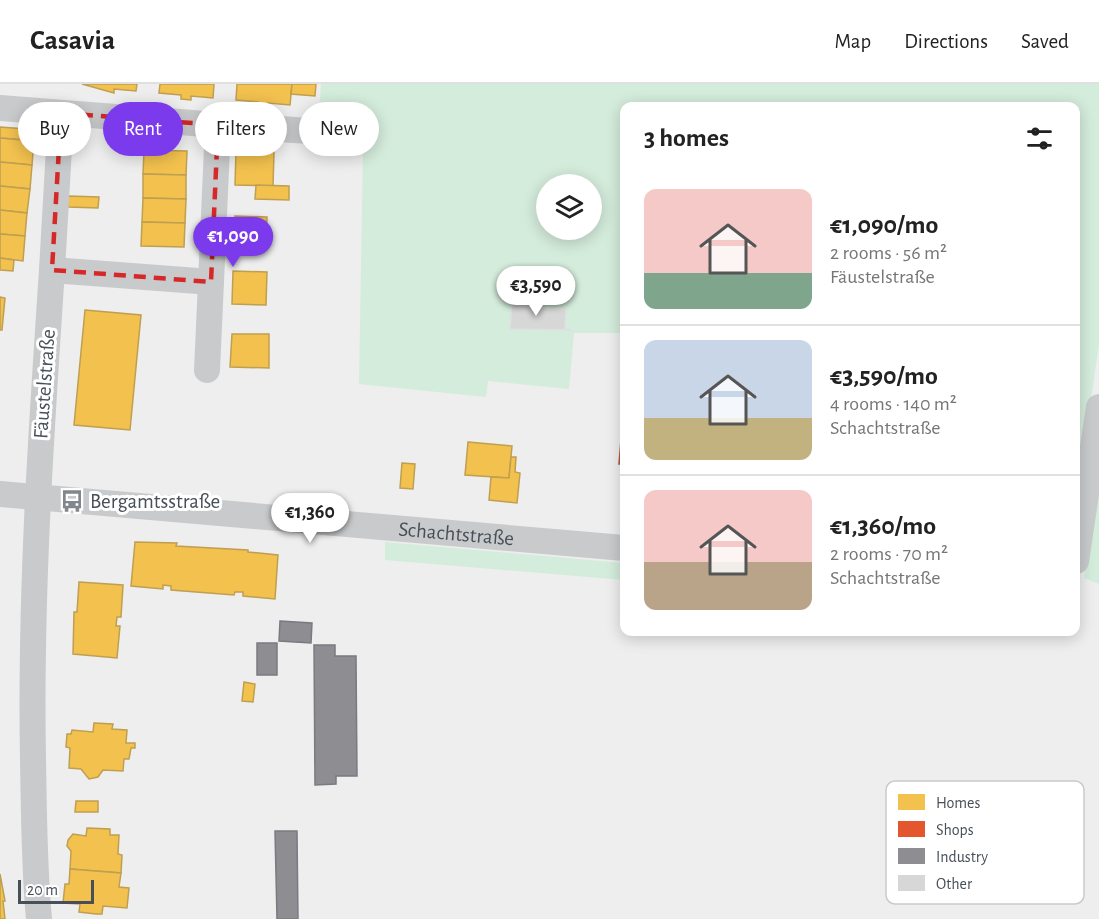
<!DOCTYPE html>
<meta charset="utf-8">
<style>
:root{--surface:#fff;--page:#f6f6f6;--text:#222;--muted:#767676;--line:#e0e0e0;--accent:#7c3aed}
body{margin:0;font-family:"Alegreya Sans",sans-serif;background:var(--page);color:var(--text);height:100vh;display:flex;flex-direction:column;font-size:22px;white-space:nowrap}
*{box-sizing:border-box;margin:0}
p{font-size:20px;color:var(--muted)}
.icon{flex:none;width:33px;height:33px;fill:none;stroke:currentColor;stroke-width:2;stroke-linecap:round;stroke-linejoin:round}
.map{position:relative;flex:1;overflow:hidden}
.panel{position:absolute;left:620px;top:18px;width:460px;height:534px;display:flex;flex-direction:column;background:var(--surface);border-radius:12px;box-shadow:0 3px 15px #0003}
.panel>*{flex:none}
.guide{position:absolute;left:18px;top:18px;width:512px;height:54px;display:flex;gap:12px}
.fabs{position:absolute;left:536px;top:90px;display:grid;gap:12px}
.fabs a{display:grid;place-items:center;width:66px;height:66px;border-radius:50%;background:var(--surface);box-shadow:0 3px 15px #0003;font-size:30px}
.scale{position:absolute;left:18px;bottom:15px;width:76px;box-sizing:border-box;padding-left:6px;border:3px solid #475058;border-top:0;font-size:16px;line-height:21px;white-space:nowrap;color:#475058;-webkit-text-stroke:4px #fff;paint-order:stroke}
.price{position:absolute;translate:-50% -51px;padding:0 14px;border-radius:21px;background:#fff;color:#222;font-size:20px;line-height:39px;filter:drop-shadow(0 2px 3px #0008)}
.price::after{content:'';position:absolute;left:50%;top:36px;width:18px;height:14px;margin-left:-9px;background:inherit;clip-path:polygon(0 0,100% 0,50% 100%)}
.price.on{background:var(--accent);color:#fff}
ul{padding:0;list-style:none}
li{display:flex;align-items:center;gap:18px;height:150px;padding:0 24px}
li+li{border-top:2px solid var(--line)}
li span{display:grid;place-items:center;flex:none;width:168px;height:120px;border-radius:12px;color:#555}
li>.icon{margin-inline-start:auto}
span .icon{width:72px;height:72px;fill:#fffc;stroke-width:1}
li b{font-size:26px}
h2{display:flex;justify-content:space-between;align-items:center;height:72px;padding:0 24px;font-size:26px}
.chip{padding:0 21px;border-radius:27px;background:var(--surface);box-shadow:0 3px 15px #0003;font-size:21px;line-height:54px}
.chip.on{background:var(--accent);color:#fff}
header{display:flex;align-items:center;gap:36px;box-sizing:border-box;height:84px;padding:0 30px;background:var(--surface);border-bottom:2px solid var(--line)}
header strong{font-size:28px}
nav{display:flex;gap:33px;margin-inline-start:auto;font-size:21px}
.map>svg:first-child{display:block}
.green{fill:#d4ecdc;fill-rule:evenodd}
.homes{fill:#f2c14e;stroke:#bf9f51;stroke-width:1.5}
.shops{fill:#e4572e;stroke:#b5553b;stroke-width:1.5}
.industry{fill:#8d8d92;stroke:#787b81;stroke-width:1.5}
.building{fill:#d7d7d8;stroke:#dfe0e1;stroke-width:1.5}
.lines{fill:none;stroke-linecap:round;stroke-linejoin:round}
.minor{stroke:#c8cacc;stroke-width:26}
.marked{fill:none;stroke:#d62828;stroke-width:4.5;stroke-dasharray:12 8;stroke-linejoin:round}
.labels{text-anchor:middle;stroke-width:6;stroke-linejoin:round;paint-order:stroke}
.street-label{font-size:21px;fill:#475058;stroke:#fff}
.poi-label{font-size:21px;fill:#475058;stroke:#fff;text-anchor:start}
.key{fill:#fff;stroke:#c8cacd;stroke-width:1.5}
.key-label{font-size:16px;fill:#475058}
</style>
<header>
<strong>Casavia</strong>
<nav><a>Map</a><a>Directions</a><a>Saved</a></nav>
</header>
<div class="map">
<svg width="1099" height="835" viewBox="0 0 1099 835">
<rect width="100%" height="100%" fill="#eee"/>
<!-- green -->
<g class="green">
<path d="M321,0H1099V260L1076,418V22H624V249H574L569,305L488,297L486,313L359,300L363,63L317,58ZM546,100H591V146H546Z"/>
<polygon points="1099,401 1099,500 1084,494"/>
<polygon points="385,458 624,479 624,496 385,476"/>
</g>
<!-- homes -->
<g class="homes">
<polygon points="82,0 137,0 136,7 114,5 114,9"/>
<polygon points="160,0 214,0 213,14 191,12 191,16 181,15 181,11 159,9"/>
<polygon points="237,0 292,0 290,21 268,19 267,22 258,22 258,18 236,16"/>
<polygon points="292,0 316,0 315,12 291,10"/>
<polygon points="0,43 26,45 25,56 0,54"/>
<polygon points="0,54 34,57 32,81 0,78"/>
<polygon points="144,66 187,67 186,91 143,90"/>
<polygon points="236,67 274,68 273,102 235,101"/>
<polygon points="0,78 32,81 30,105 0,102"/>
<polygon points="143,90 186,91 186,115 143,114"/>
<polygon points="256,101 289,102 289,116 255,115"/>
<polygon points="0,102 30,105 27,129 0,126"/>
<polygon points="68,112 99,113 98,124 68,123"/>
<polygon points="143,114 186,115 185,139 142,138"/>
<polygon points="0,126 27,129 25,152 0,150"/>
<polygon points="235,132 267,133 266,165 234,164"/>
<polygon points="142,138 185,139 184,163 141,162"/>
<polygon points="0,150 25,152 23,177 0,174"/>
<polygon points="0,174 14,176 13,187 0,186"/>
<polygon points="233,187 267,188 266,221 232,220"/>
<polygon points="0,213 5,214 2,246 0,246"/>
<polygon points="85,226 141,231 130,346 74,341"/>
<polygon points="232,250 269,250 269,284 230,283"/>
<polygon points="468,358 512,362 509,394 465,391"/>
<polygon points="511,373 516,373 515,388 520,389 517,419 489,416 491,393 509,394"/>
<polygon points="402,379 415,380 413,405 400,404"/>
<polygon points="135,458 177,459 176,462 248,466 248,468 278,471 275,515 243,512 243,508 235,508 234,511 171,506 171,502 163,501 163,505 131,502"/>
<polygon points="79,498 123,501 121,533 117,533 116,542 120,542 117,574 73,570 74,528 77,528"/>
<polygon points="244,598 255,600 253,618 242,617"/>
<polygon points="94,639 113,640 112,645 127,646 126,659 135,659 135,664 131,664 129,675 124,675 123,687 103,686 98,693 89,695 81,685 69,684 70,664 66,663 67,650 71,650 72,646 93,648"/>
<polygon points="76,717 98,717 98,728 75,728"/>
<polygon points="87,744 110,745 110,751 119,751 118,770 122,771 121,789 70,785 71,767 67,762 68,756 73,750 86,752"/>
<polygon points="70,785 121,789 119,803 129,804 127,824 103,822 102,830 96,830 79,828 80,820 63,819 65,800 69,800"/>
<polygon points="0,790 5,817 3,817 5,835 0,835"/>
</g>
<!-- shops -->
<polygon class="shops" points="624,320 624,380 619,380"/>
<!-- industry -->
<g class="industry">
<polygon points="280,537 312,539 311,559 279,557"/>
<rect x="257" y="559" width="20" height="32"/>
<polygon points="314,561 335,561 335,572 356,572 357,692 336,692 336,700 315,701"/>
<polygon points="275,747 297,747 298,835 277,835"/>
</g>
<!-- building -->
<polygon class="building" points="512,214 530,216 529,223 566,226 565,244 572,246 510,245"/>
<g class="lines">
<!-- minor -->
<g class="minor">
<path d="M0,24L218,41L211,198L52,186C41,350 30,512 33,676C34,729 34,782 39,835"/>
<polyline points="218,41 310,47"/>
<polyline points="52,186 61,29"/>
<polyline points="207,286 211,198"/>
<path id="s1" d="M0,410L624,464"/>
<polyline points="1076,477 1099,323"/>
</g>
</g>
<!-- marked area -->
<path class="marked" d="M61,29L218,41L211,198L52,186Z"/>
<!-- icons -->
<defs>
<g id="bus-bare" transform="scale(1.8)"><path d="M-5-6H5V4H4V6H2V4H-2V6H-4V4H-5ZM-3.5-4V0h7V-4ZM-3.5 1.2v1.5H-2V1.2ZM2 1.2v1.5H3.5V1.2Z" fill="#81878c" stroke="#fff" stroke-width="2.5" paint-order="stroke"/></g>
</defs>
<g fill-rule="evenodd">
<use href="#bus-bare" x="72" y="417"/>
</g>
<g class="labels">
<!-- street labels -->
<g class="street-label">
<text transform="translate(44 300) rotate(-86)" y="7">Fäustelstraße</text>
<text dy="7" stroke="none"><textPath href="#s1" startOffset="458">Schachtstraße</textPath></text>
</g>
<!-- poi labels -->
<g class="poi-label">
<text x="90" y="424">Bergamtsstraße</text>
</g>
</g>
<!-- legend -->
<rect x="886" y="697" width="198" height="123" rx="9" class="key"/>
<rect x="898" y="710" width="27" height="16" fill="#f2c14e"/>
<rect x="898" y="737" width="27" height="16" fill="#e4572e"/>
<rect x="898" y="764" width="27" height="16" fill="#8d8d92"/>
<rect x="898" y="791" width="27" height="16" fill="#d7d7d8"/>
<g class="key-label">
<text x="936" y="724">Homes</text>
<text x="936" y="751">Shops</text>
<text x="936" y="778">Industry</text>
<text x="936" y="805">Other</text>
</g>
</svg>
<div class="fabs">
<a><svg class="icon" aria-label="layers" viewBox="0 0 24 24"><path d="M12 4l9 5-9 5-9-5zM3 14l9 5 9-5"/></svg></a>
</div>
<div class="scale">20 m</div>
<b class="price on" style="left:233px;top:184px">€1,090</b>
<b class="price" style="left:536px;top:233px">€3,590</b>
<b class="price" style="left:310px;top:460px">€1,360</b>
<div class="guide">
<a class="chip">Buy</a>
<a class="chip on">Rent</a>
<a class="chip">Filters</a>
<a class="chip">New</a>
</div>
<section class="panel">
<h2>3 homes<svg class="icon" aria-label="filters" viewBox="0 0 24 24"><path d="M4 7h16M4 17h16"/><circle cx="9" cy="7" r="2"/><circle cx="15" cy="17" r="2"/></svg></h2>
<ul>
<li><span style="background:linear-gradient(#f6c9c9 70%,#7fa58c 0)"><svg class="icon" aria-label="home" viewBox="0 0 24 24"><path d="M3 11l9-7 9 7M6 9v11h12V9"/></svg></span><div><b>€1,090/mo</b><p>2 rooms · 56 m²</p><p>Fäustelstraße</p></div></li>
<li><span style="background:linear-gradient(#c9d6e8 65%,#c2b280 0)"><svg class="icon" aria-label="home" viewBox="0 0 24 24"><path d="M3 11l9-7 9 7M6 9v11h12V9"/></svg></span><div><b>€3,590/mo</b><p>4 rooms · 140 m²</p><p>Schachtstraße</p></div></li>
<li><span style="background:linear-gradient(#f6c9c9 60%,#b9a48a 0)"><svg class="icon" aria-label="home" viewBox="0 0 24 24"><path d="M3 11l9-7 9 7M6 9v11h12V9"/></svg></span><div><b>€1,360/mo</b><p>2 rooms · 70 m²</p><p>Schachtstraße</p></div></li>
</ul>
</section>
</div>
